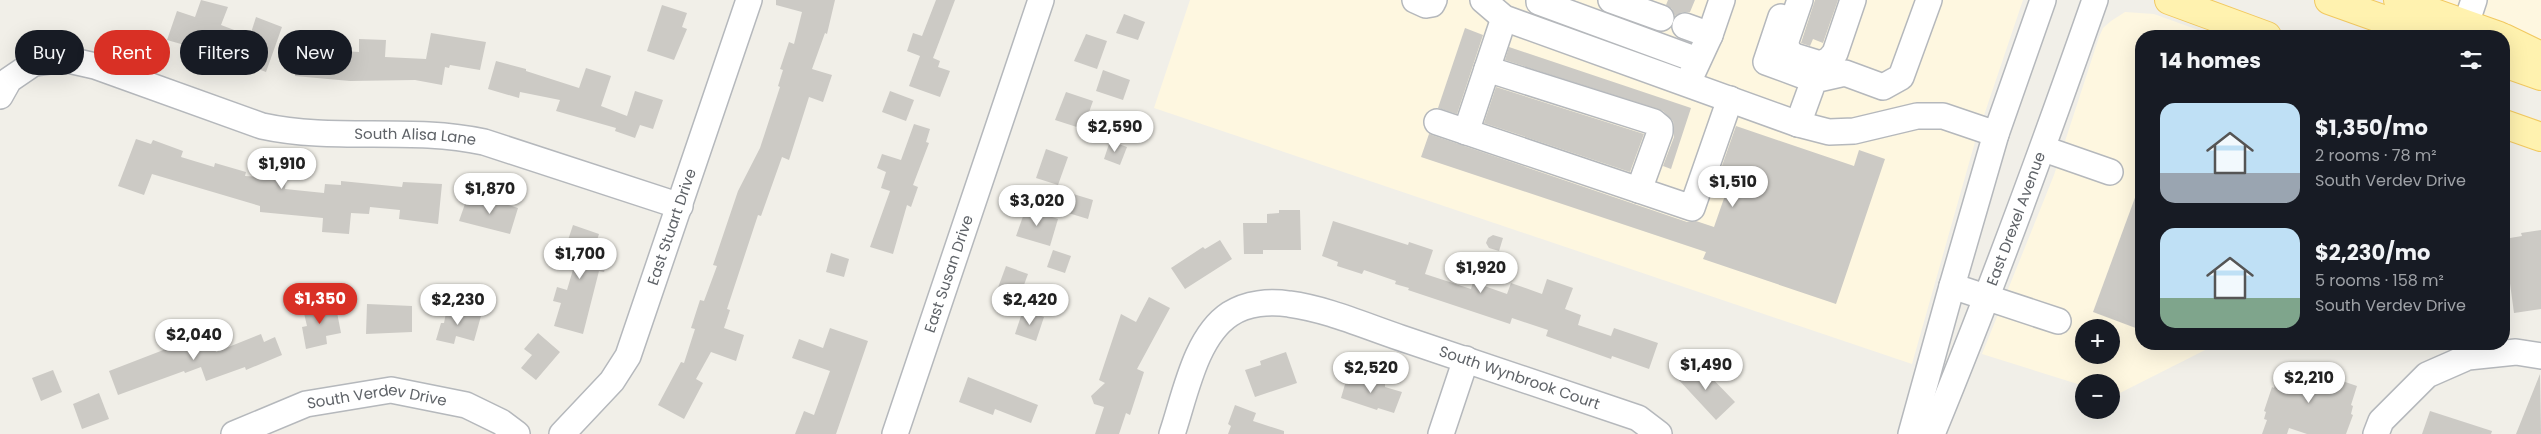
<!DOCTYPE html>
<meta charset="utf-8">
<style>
:root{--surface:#171b24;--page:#242831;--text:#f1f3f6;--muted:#9ea1a6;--accent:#d93025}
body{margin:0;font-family:Poppins,sans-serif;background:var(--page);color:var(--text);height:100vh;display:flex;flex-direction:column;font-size:19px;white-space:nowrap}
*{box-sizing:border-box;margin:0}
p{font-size:16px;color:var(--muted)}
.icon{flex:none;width:28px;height:28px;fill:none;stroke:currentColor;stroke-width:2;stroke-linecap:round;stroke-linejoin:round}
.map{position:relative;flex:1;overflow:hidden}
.drawer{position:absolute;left:2135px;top:30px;width:375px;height:320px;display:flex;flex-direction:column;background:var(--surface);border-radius:20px;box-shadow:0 5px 20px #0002}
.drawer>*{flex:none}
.banner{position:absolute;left:15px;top:30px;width:475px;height:45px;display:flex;gap:10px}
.fabs{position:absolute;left:2075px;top:319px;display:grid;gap:10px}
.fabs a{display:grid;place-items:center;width:45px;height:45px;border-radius:50%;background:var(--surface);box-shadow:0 5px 20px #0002;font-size:25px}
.price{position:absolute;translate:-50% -42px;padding:0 11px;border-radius:18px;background:#fff;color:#222;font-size:16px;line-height:32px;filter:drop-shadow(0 1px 2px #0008)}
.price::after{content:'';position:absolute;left:50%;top:30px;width:15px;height:11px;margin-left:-8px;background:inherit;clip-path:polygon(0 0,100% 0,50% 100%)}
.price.on{background:var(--accent);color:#fff}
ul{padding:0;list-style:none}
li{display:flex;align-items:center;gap:15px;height:125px;padding:0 25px}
li span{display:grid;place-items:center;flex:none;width:140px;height:100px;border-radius:15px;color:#555}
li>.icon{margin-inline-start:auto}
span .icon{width:60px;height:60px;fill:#fffc;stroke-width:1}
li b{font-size:21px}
h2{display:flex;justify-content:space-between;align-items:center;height:60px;padding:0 25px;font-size:21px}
.tag{padding:0 18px;border-radius:22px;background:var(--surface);box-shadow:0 5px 20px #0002;font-size:18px;line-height:45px}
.tag.on{background:var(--accent);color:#fff}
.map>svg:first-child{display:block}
.commercial{fill:#fef7e0;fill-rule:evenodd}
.building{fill:#cccac5}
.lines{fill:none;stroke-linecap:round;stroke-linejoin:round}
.minor-casing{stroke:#b5b8bc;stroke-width:28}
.major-casing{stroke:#f2c960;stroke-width:30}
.minor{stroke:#fff;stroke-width:25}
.major{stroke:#fff2af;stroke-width:28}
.labels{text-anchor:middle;stroke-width:4;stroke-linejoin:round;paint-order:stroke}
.street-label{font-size:15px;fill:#5f6368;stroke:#fff}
</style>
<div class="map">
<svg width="2541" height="434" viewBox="0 0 2541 434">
<rect width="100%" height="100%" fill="#f1efe8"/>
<!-- commercial -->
<g class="commercial">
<polygon points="1190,0 2023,0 1975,142 1912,364 1154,108"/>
<polygon points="2415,0 2541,0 2541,47"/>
<path d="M2125,12L2154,14L2215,36H2141V344H2217L2114,396L2111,395V382H2084V386L1982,354L2054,175L2099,37L2103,28L2111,21ZM2084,328H2111V355H2084Z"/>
</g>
<!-- building -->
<g class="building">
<polygon points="201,0 228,7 221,25 250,36 256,17 282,27 266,72 253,67 252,71 226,61 227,57 167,40 177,11 195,17"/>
<polygon points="776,0 835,0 827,34 825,33 812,69 832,75 823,102 809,97 789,160 782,157 761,216 758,215 727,309 730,310 724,328 744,335 736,361 711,352 696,379 703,383 684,419 658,405 681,362 684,363 695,329 691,328 700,300 704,301 717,266 713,265 738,191 760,148 780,87 778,86 783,70 780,69 789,42 794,44 802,12 776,5"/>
<polygon points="936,0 955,0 933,58 940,61 938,67 950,71 940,97 909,86 920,56 907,51 913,33 922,36"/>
<polygon points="1668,0 1695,0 1690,12 1682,12 1675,16 1672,9 1666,5"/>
<polygon points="1815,0 1838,0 1823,43 1813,39 1810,46 1801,43"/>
<polygon points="662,5 687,13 682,27 687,29 674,60 647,51"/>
<polygon points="1124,14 1145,22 1138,40 1116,33"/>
<polygon points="1465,28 1483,35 1457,114 1438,108"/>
<polygon points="431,33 486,42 480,70 450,65 449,68 445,67 442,85 415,80 350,81 295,76 297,57 312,58 313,49 359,52 359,39 386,40 385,57 426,59"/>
<polygon points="1086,34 1107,41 1097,69 1074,61"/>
<polygon points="1509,47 1691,108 1671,169 1663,166 1674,137 1674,127 1673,121 1663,111 1505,60"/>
<polygon points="496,61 526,69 526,71 579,88 586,68 611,76 601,106 627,116 635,91 663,100 653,129 640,125 635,138 615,131 616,128 556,111 560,100 520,92 519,98 488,89"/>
<polygon points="1103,70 1130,80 1123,100 1096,91"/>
<polygon points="1496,87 1644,134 1630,172 1484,123"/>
<polygon points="890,91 914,100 906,121 882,112"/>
<polygon points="1066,92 1093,101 1083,129 1055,120"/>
<polygon points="914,124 930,129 926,142 929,143 913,185 918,187 911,207 907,205 893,254 870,247 890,191 881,188 886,172 877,168 882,154 901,160"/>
<polygon points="1736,126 1854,166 1859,150 1885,159 1836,304 1703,259 1706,252 1421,157 1429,134 1687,222 1696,221 1714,227 1729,184 1717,180"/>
<polygon points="136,139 151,144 153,140 183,151 181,157 214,167 215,163 246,172 245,176 286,179 285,189 324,193 325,184 341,185 341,181 402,187 403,182 442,184 438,224 399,219 400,210 370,207 369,214 351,213 349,234 322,232 323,218 260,212 260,206 152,174 144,195 118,186"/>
<polygon points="1110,141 1127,147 1120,165 1104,159"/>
<polygon points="1046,149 1068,157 1058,185 1036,178"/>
<polygon points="2140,184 2141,185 2141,330 2093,312"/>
<polygon points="1070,193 1093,200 1088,219 1065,212"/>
<polygon points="485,197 518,208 510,234 459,221 466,201 483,205"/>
<polygon points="1026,208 1058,219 1050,246 1016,236"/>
<polygon points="1279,210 1300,210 1301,250 1263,250 1263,254 1244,254 1243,223 1267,223 1267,214 1279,213"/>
<polygon points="1333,221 1408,245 1409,242 1433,250 1425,274 1471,289 1473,282 1507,294 1511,283 1542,294 1547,279 1573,288 1565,309 1581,315 1578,325 1611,336 1614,328 1658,343 1649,369 1612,356 1611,359 1546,336 1548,330 1512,318 1510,324 1408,290 1409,288 1395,284 1396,281 1364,270 1362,274 1337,266 1338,262 1322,256"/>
<polygon points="573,225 599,234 596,243 598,244 597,248 610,253 604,272 599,271 583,334 554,326 561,303 553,301 557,287 567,290 577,256 564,252"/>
<polygon points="2541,230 2541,309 2514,313 2504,239 2522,236 2521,233"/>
<polygon points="1493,235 1503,238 1499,251 1489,248 1486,243 1488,238"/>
<polygon points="1220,240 1232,259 1185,289 1171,268 1203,247 1205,249"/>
<polygon points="1053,250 1071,256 1065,273 1047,267"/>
<polygon points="831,253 849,259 844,277 826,272"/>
<polygon points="1006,266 1028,274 1018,301 996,293"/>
<polygon points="1149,297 1170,308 1137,369 1144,372 1130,415 1126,413 1119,434 1095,434 1104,407 1094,404 1091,396 1105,383 1099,380 1121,314 1136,322"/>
<polygon points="335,302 341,333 326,336 327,344 306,349 302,327 307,326 303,309"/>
<polygon points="367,304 412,306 412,332 366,334"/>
<polygon points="447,308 481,316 474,341 456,336 454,344 436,340 441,323 444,323"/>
<polygon points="1023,310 1044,317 1036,341 1015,334"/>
<polygon points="830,328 868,341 836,434 795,434 804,411 814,415 830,371 792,358 799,339 823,348"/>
<polygon points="208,330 216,352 261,334 264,342 275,337 282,355 246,370 245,367 206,381 201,367 185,373 184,371 118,395 109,371 166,349 165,345"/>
<polygon points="538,333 560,352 536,380 521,368 532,355 524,349"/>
<polygon points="1286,352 1297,383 1255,397 1245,370 1261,365 1260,361"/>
<polygon points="1694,362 1705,374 1707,373 1735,402 1716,420 1677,378"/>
<polygon points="2286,362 2357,386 2351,405 2353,406 2351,414 2353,415 2346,434 2307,434 2289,428 2287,434 2262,434 2267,420 2264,419 2266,412 2264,411 2272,387 2274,388 2276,381 2279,382"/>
<polygon points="53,370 62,392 41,401 32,378"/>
<polygon points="1348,374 1385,384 1385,387 1402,392 1394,413 1378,408 1377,410 1341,398"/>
<polygon points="2540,374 2541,434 2516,434"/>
<polygon points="968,377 1038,405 1031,423 995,409 993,415 959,402"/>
<polygon points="99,393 109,419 82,429 73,404"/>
<polygon points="1235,405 1256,413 1253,421 1284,431 1284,434 1228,434 1231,426 1228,424"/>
<polygon points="2430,411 2492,431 2491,434 2422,434"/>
</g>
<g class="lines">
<!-- minor casing -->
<g class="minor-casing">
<g id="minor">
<polyline points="1415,0 1426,5 1432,4 1434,0"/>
<polyline points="1483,0 1504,18 1798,124 1829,132 1854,131 1917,116 1943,116 1996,134"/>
<polyline points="1539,0 1539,2 1697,60"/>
<polyline points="1611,0 1661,18"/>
<polyline points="1800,0 1786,41 1787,50 1794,56 1820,64 1829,60 1835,53 1853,0"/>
<polyline points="1781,17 1766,62 1812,79"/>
<polyline points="1685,26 1710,35"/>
<polyline points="2462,36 2474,0"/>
<polyline points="1487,69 1654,122 1660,127 1660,132 1639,190"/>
<polyline points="1691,76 1710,35 1722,0"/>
<path id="s1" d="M0,96L9,80L34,63L64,59L95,66L262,126C335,142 410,126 484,142L680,206"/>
<polyline points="1437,122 1692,208 1730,99"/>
<polyline points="1798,124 1814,80 1845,73 1883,87 1901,77 1929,0"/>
<polyline points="1466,132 1504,18"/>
<polyline points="2044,149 2110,172"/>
<polyline points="1952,286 2058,321"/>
<path id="s2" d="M234,434L306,404L391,390L466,405L501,422L517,434"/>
<path id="s3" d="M562,434L612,381L628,356L749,0"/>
<path id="s4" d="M895,434L1041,0"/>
<path id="s5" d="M1172,434C1185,396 1195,337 1230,314C1247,303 1270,301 1289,304C1327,309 1365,326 1401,338C1480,364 1559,391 1638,418L1659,434"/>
<polyline points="1441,434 1466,359"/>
<polyline points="1911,434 1952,286 1996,134 2043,0"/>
<path id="s6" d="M1932,434C1991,291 2044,146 2095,0"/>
<polyline points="2376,434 2381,421 2427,375 2468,357 2516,352 2541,356"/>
</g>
</g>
<!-- major casing -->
<g class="major-casing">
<g id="major">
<polyline points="2169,0 2267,36"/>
<polyline points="2329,0 2430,36"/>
<polyline points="2398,0 2499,36"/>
<polyline points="2504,38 2541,56"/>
<polyline points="2504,63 2541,76"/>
<polyline points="2504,124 2541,137"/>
</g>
</g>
<!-- minor -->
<use href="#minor" class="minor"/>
<!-- major -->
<use href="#major" class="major"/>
</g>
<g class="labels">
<!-- street labels -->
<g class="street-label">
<text dy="5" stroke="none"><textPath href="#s1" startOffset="442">South Alisa Lane</textPath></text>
<text dy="5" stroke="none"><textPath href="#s6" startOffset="231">East Drexel Avenue</textPath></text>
<text dy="5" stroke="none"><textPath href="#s3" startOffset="239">East Stuart Drive</textPath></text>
<text dy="5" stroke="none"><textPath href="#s4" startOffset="169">East Susan Drive</textPath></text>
<text dy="5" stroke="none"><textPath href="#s5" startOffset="439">South Wynbrook Court</textPath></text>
<text dy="5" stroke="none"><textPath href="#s2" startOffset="150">South Verdev Drive</textPath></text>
</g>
</g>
</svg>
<div class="fabs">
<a>+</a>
<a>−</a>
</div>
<b class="price" style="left:1115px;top:153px">$2,590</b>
<b class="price" style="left:282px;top:190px">$1,910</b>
<b class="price" style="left:1733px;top:208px">$1,510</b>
<b class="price" style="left:490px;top:215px">$1,870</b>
<b class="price" style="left:1037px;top:227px">$3,020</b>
<b class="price" style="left:580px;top:280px">$1,700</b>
<b class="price" style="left:1481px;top:294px">$1,920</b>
<b class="price on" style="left:320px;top:325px">$1,350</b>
<b class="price" style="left:458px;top:326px">$2,230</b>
<b class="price" style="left:1030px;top:326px">$2,420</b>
<b class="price" style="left:194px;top:361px">$2,040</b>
<b class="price" style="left:1706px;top:391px">$1,490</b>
<b class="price" style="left:1371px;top:394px">$2,520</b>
<b class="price" style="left:2309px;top:404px">$2,210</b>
<div class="banner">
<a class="tag">Buy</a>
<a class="tag on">Rent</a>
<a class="tag">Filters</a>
<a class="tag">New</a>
</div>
<section class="drawer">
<h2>14 homes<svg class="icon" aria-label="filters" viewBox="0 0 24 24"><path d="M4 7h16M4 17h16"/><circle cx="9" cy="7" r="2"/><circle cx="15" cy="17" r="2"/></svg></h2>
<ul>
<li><span style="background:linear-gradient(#bfe0f5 70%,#9aa5b1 0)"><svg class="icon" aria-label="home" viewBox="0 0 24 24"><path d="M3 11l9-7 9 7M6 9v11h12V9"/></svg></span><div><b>$1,350/mo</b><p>2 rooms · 78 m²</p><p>South Verdev Drive</p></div></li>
<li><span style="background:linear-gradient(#bfe0f5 70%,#7fa58c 0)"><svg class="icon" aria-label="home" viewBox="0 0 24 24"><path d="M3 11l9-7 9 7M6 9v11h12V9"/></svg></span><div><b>$2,230/mo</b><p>5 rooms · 158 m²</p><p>South Verdev Drive</p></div></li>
</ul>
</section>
</div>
